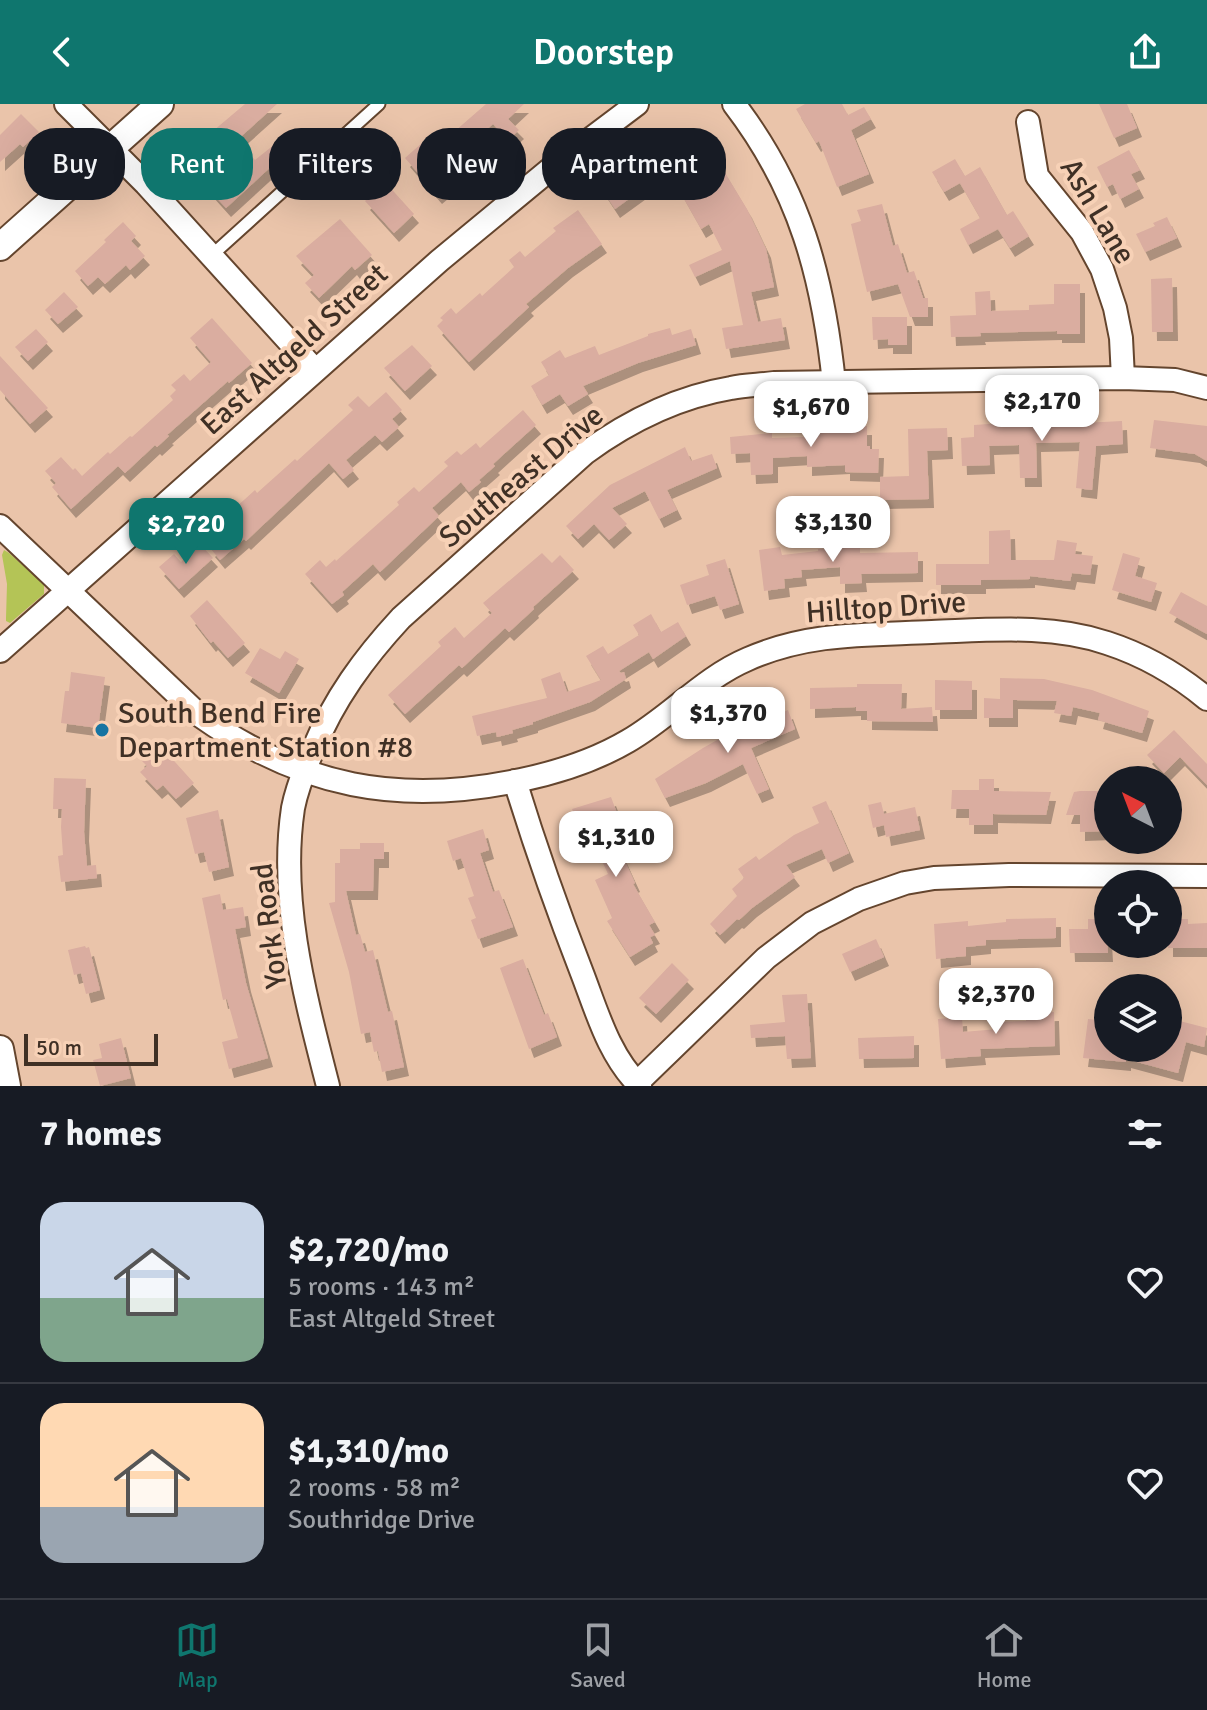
<!DOCTYPE html>
<meta charset="utf-8">
<style>
:root{--surface:#171b24;--page:#242831;--text:#f1f3f6;--muted:#9ea1a6;--line:#363941;--accent:#0f766e}
body{margin:0;font-family:Signika,sans-serif;background:var(--page);color:var(--text);height:100vh;display:flex;flex-direction:column;font-size:30px;white-space:nowrap}
*{box-sizing:border-box;margin:0}
p{font-size:26px;color:var(--muted)}
.icon{flex:none;width:44px;height:44px;fill:none;stroke:currentColor;stroke-width:2;stroke-linecap:round;stroke-linejoin:round}
.map{position:relative;height:982px;overflow:hidden}
.sheet{display:flex;flex-direction:column;background:var(--surface);flex:1}
.sheet>*{flex:none}
.banner{position:absolute;left:24px;top:24px;width:800px;height:72px;display:flex;gap:16px}
.needle{width:52px;rotate:318deg}
.controls{position:absolute;left:1094px;top:662px;display:grid;gap:16px}
.controls a{display:grid;place-items:center;width:88px;height:88px;border-radius:50%;background:var(--surface);box-shadow:0 8px 32px #0002;font-size:40px}
.scale{position:absolute;left:24px;bottom:20px;width:134px;box-sizing:border-box;padding-left:8px;border:4px solid #3f3025;border-top:0;font-size:22px;line-height:28px;white-space:nowrap;color:#3f3025;-webkit-text-stroke:6px #f7d1b6;paint-order:stroke}
.price{position:absolute;translate:-50% -68px;padding:0 18px;border-radius:16px;background:#fff;color:#222;font-size:26px;line-height:52px;filter:drop-shadow(0 2px 4px #0008)}
.price::after{content:'';position:absolute;left:50%;top:48px;width:24px;height:18px;margin-left:-12px;background:inherit;clip-path:polygon(0 0,100% 0,50% 100%)}
.price.active{background:var(--accent);color:#fff}
ul{padding:0;list-style:none}
li{display:flex;align-items:center;gap:24px;height:200px;padding:0 40px}
li+li{border-top:2px solid var(--line)}
li span{display:grid;place-items:center;flex:none;width:224px;height:160px;border-radius:24px;color:#555}
li>.icon{margin-inline-start:auto}
span .icon{width:96px;height:96px;fill:#fffc;stroke-width:1}
li b{font-size:34px}
h2{display:flex;justify-content:space-between;align-items:center;height:96px;padding:0 40px;font-size:34px}
.tag{padding:0 28px;border-radius:32px;background:var(--surface);box-shadow:0 8px 32px #0002;font-size:28px;line-height:72px}
.tag.active{background:var(--accent);color:#fff}
header{display:flex;justify-content:space-between;align-items:center;height:104px;padding:0 40px;background:var(--accent);color:#fff;font-size:36px;font-weight:600}
.dock{display:flex;justify-content:space-around;align-items:center;height:112px;border-top:2px solid var(--line);background:var(--surface);font-size:22px;color:var(--muted)}
.dock a{display:grid;justify-items:center;gap:4px}
.dock .active{color:var(--accent)}
.map>svg:first-child{display:block}
.green{fill:#b4c456}
.building{fill:#daada0;filter:url(#shadow)}
.lines{fill:none;stroke-linecap:round;stroke-linejoin:round}
.service-casing{stroke:#64452e;stroke-width:15}
.minor-casing{stroke:#64452e;stroke-width:26}
.tertiary-casing{stroke:#64452e;stroke-width:30}
.service{stroke:#fff;stroke-width:11}
.minor{stroke:#fff;stroke-width:22}
.tertiary{stroke:#fff;stroke-width:26}
.poi-dot{fill:#1774a2;stroke:#f7d1b6;stroke-width:3}
.labels{text-anchor:middle;stroke-width:8;stroke-linejoin:round;paint-order:stroke}
.street-label{font-size:30px;fill:#3f3025;stroke:#f7d1b6}
.poi-label{font-size:30px;fill:#3f3025;stroke:#f7d1b6;text-anchor:start}
</style>
<header><svg class="icon" aria-label="back" viewBox="0 0 24 24"><path d="M15 5l-7 7 7 7"/></svg>Doorstep<svg class="icon" aria-label="share" viewBox="0 0 24 24"><path d="M12 15V3M7 8l5-5 5 5M5 13v7h14v-7"/></svg></header>
<div class="map">
<svg width="1207" height="982" viewBox="0 0 1207 982">
<defs>
<filter id="shadow"><feDropShadow dx="5" dy="9" stdDeviation="0" flood-color="#0004"/></filter>
</defs>
<rect width="100%" height="100%" fill="#eac4aa"/>
<!-- green -->
<polygon class="green" points="4,446 9,449 44,480 44,490 10,519 6,517 6,514 7,480 2,451"/>
<!-- building -->
<g class="building">
<polygon points="245,0 277,0 237,36 255,56 280,36 291,49 276,61 275,59 226,104 181,54"/>
<polygon points="486,0 524,0 508,15 519,26 508,36 493,20 471,39 483,53 437,91 405,54 423,38 431,48"/>
<polygon points="805,0 842,0 848,11 864,3 871,15 851,26 869,70 837,83 819,37 816,39 796,5"/>
<polygon points="1099,0 1127,0 1137,24 1114,34"/>
<polygon points="21,10 39,28 23,43 20,40 0,58 0,31"/>
<polygon points="683,30 695,47 615,105 598,79 639,52 637,49 653,38 660,47"/>
<polygon points="1129,46 1140,66 1131,70 1139,85 1120,95 1113,80 1107,83 1097,63"/>
<polygon points="955,55 965,72 980,63 1007,111 1013,107 1029,132 1010,144 998,125 968,141 960,125 980,114 960,79 944,88 932,68"/>
<polygon points="721,62 747,105 766,145 774,183 751,188 758,218 781,214 785,236 726,245 722,224 743,221 730,157 695,173 689,161 722,146 709,120 701,125 679,86"/>
<polygon points="385,78 414,110 394,129 365,97"/>
<polygon points="882,100 893,142 898,140 907,169 914,167 923,194 928,194 928,213 910,213 898,180 867,188 851,120 861,117 857,106"/>
<polygon points="578,106 602,140 568,164 526,200 529,203 469,258 437,222 443,216 440,214 451,204 456,210 480,189 482,192 514,163 509,156 520,147 525,153 556,127 553,124"/>
<polygon points="1167,113 1177,134 1145,148 1136,130 1155,122 1153,119"/>
<polygon points="340,115 372,151 355,166 352,162 319,194 305,179 314,171 296,152"/>
<polygon points="123,118 136,132 131,137 145,152 130,166 126,161 105,180 98,173 88,182 75,167 106,138 104,136"/>
<polygon points="1172,174 1173,228 1152,228 1151,175"/>
<polygon points="1054,180 1080,180 1080,230 1057,230 1057,227 980,229 981,232 951,233 950,212 976,211 975,188 990,187 991,207 1029,206 1029,201 1054,200"/>
<polygon points="64,188 78,203 58,220 45,206"/>
<polygon points="872,213 907,213 907,241 888,241 888,235 873,236"/>
<polygon points="212,214 252,259 229,279 228,277 167,331 169,332 157,343 155,341 125,369 118,362 71,405 52,383 56,379 45,367 61,353 73,366 75,364 82,372 108,348 110,350 130,332 132,333 173,296 170,292 176,286 171,281 184,270 190,277 211,258 190,234"/>
<polygon points="670,224 672,231 691,225 696,241 638,259 583,282 588,290 568,302 560,290 542,301 531,282 549,271 541,258 560,246 565,254 595,242 599,251 648,232 648,230"/>
<polygon points="36,225 48,238 28,257 15,243"/>
<polygon points="412,241 432,262 405,287 384,264"/>
<polygon points="0,252 48,304 30,320 0,286"/>
<polygon points="386,288 402,306 392,315 399,323 382,338 375,331 346,356 354,366 343,375 329,359 246,437 244,435 220,456 210,444 233,423 222,410 232,401 235,404 255,386 257,389 295,355 297,357 353,306 348,301 358,292 369,303"/>
<polygon points="523,306 536,321 493,360 495,362 479,376 481,378 469,388 461,378 432,404 439,412 380,468 373,460 342,488 344,491 332,500 305,470 320,456 326,463 335,455 336,457 399,401 397,398 414,383 419,388 448,362 444,358 457,347 461,351 476,339 480,344"/>
<polygon points="1065,315 1065,320 1122,317 1123,340 1096,342 1092,386 1076,384 1080,338 1036,339 1037,374 1020,374 1019,341 989,342 990,361 962,362 961,334 974,333 974,321"/>
<polygon points="1154,316 1207,322 1207,357 1195,350 1150,344"/>
<polygon points="867,322 867,342 870,342 870,345 879,345 878,369 845,368 845,361 807,363 807,352 773,354 773,370 751,371 750,349 731,350 730,333 772,329 772,334 805,333 804,323"/>
<polygon points="947,324 948,346 927,347 929,395 880,396 880,373 909,372 908,325"/>
<polygon points="685,343 691,357 712,350 717,364 667,386 677,406 659,415 645,387 612,404 627,420 609,436 594,420 578,435 566,422 610,381"/>
<polygon points="1010,426 1011,456 1054,456 1057,436 1077,439 1075,450 1093,452 1090,471 1072,469 1070,477 1030,472 1030,475 981,476 981,481 936,481 936,460 989,460 989,427"/>
<polygon points="200,440 213,454 179,485 159,463 174,450 181,458"/>
<polygon points="780,443 782,451 818,447 818,445 860,443 860,449 918,448 918,469 861,470 862,479 840,480 840,463 801,466 802,473 784,475 785,484 764,487 759,446"/>
<polygon points="542,449 552,459 560,451 574,466 533,503 534,505 509,528 505,524 462,564 459,561 405,610 388,591 441,542 438,538 455,523 464,534 492,509 483,499"/>
<polygon points="1123,449 1140,454 1135,472 1157,479 1151,498 1112,486"/>
<polygon points="725,455 739,500 720,506 715,492 687,501 680,481 709,471 706,461"/>
<polygon points="1181,488 1207,502 1207,530 1169,509"/>
<polygon points="207,496 245,539 228,554 213,537 211,539 190,512"/>
<polygon points="651,510 661,528 678,518 686,532 653,555 649,548 619,567 621,569 624,568 626,575 590,598 533,618 533,620 512,626 513,629 497,633 496,628 477,632 472,612 547,594 541,575 560,568 567,588 601,576 586,552 603,542 608,550 639,531 633,521"/>
<polygon points="260,544 280,555 285,547 299,555 279,589 245,569"/>
<polygon points="71,568 105,573 98,624 61,619 65,587 69,587"/>
<polygon points="1000,574 1044,575 1092,586 1149,607 1142,629 1098,616 1100,609 1073,603 1071,612 1054,609 1057,597 1013,596 1013,614 984,614 984,594 1000,595"/>
<polygon points="935,576 972,577 972,606 935,606"/>
<polygon points="857,580 902,580 901,605 932,603 933,618 867,617 867,607 856,607 856,603 810,605 810,584 857,583"/>
<polygon points="763,600 769,614 788,606 795,625 751,644 769,685 757,690 743,660 706,679 665,694 655,675 703,644 719,635 720,638 750,623 744,608"/>
<polygon points="1174,626 1207,660 1207,681 1180,653 1164,669 1147,651"/>
<polygon points="157,638 194,679 176,695 163,681 157,686 140,668 147,662 139,654"/>
<polygon points="54,674 86,675 84,728 87,762 96,761 97,774 61,778 58,752 63,751 61,723 62,705 53,705"/>
<polygon points="979,675 994,675 994,687 1051,688 1046,711 993,710 993,721 969,721 969,705 951,705 952,686 979,686"/>
<polygon points="1080,687 1104,687 1104,697 1108,697 1108,727 1080,728 1080,711 1066,711 1074,688"/>
<polygon points="611,693 618,712 605,718 615,744 618,742 635,779 633,780 655,818 649,821 655,831 650,833 653,839 630,853 607,817 612,814 595,776 608,770 592,735 585,737 572,705"/>
<polygon points="826,697 849,749 828,759 822,745 786,761 795,773 752,804 739,816 737,815 720,831 710,820 737,792 732,785 744,774 738,765 756,752 759,756 794,731 819,719 812,703"/>
<polygon points="881,698 884,710 915,703 920,726 886,733 884,721 873,724 868,701"/>
<polygon points="218,706 229,763 209,768 204,748 195,750 186,714"/>
<polygon points="483,725 489,746 480,749 493,788 499,786 513,823 478,835 471,816 476,814 468,794 474,792 461,754 453,757 447,737"/>
<polygon points="360,739 384,739 384,755 374,755 373,787 346,787 356,831 360,830 365,848 373,846 388,908 392,907 404,963 382,968 378,947 374,948 370,928 361,930 349,868 329,799 335,798 335,759 340,759 340,745 360,745"/>
<polygon points="220,790 223,806 243,803 246,823 235,825 246,879 268,954 229,965 222,938 238,934 227,895 223,896 202,794"/>
<polygon points="1056,814 1056,834 986,836 986,841 966,843 966,852 936,855 934,820 968,817 968,822 1006,818 1006,815"/>
<polygon points="1088,815 1106,815 1108,849 1070,849 1069,825 1088,825"/>
<polygon points="1168,815 1188,815 1188,820 1207,819 1207,844 1168,844"/>
<polygon points="876,835 884,853 850,868 842,850"/>
<polygon points="85,842 86,844 89,843 100,886 86,890 81,869 74,871 68,846"/>
<polygon points="523,855 544,911 548,909 557,933 529,945 500,864"/>
<polygon points="672,859 689,876 656,910 639,894"/>
<polygon points="807,890 811,954 787,955 785,932 751,934 750,921 785,918 782,891"/>
<polygon points="1054,908 1055,942 980,945 981,952 941,955 938,915 962,913 963,928 998,925 998,918 1026,917 1026,909"/>
<polygon points="1168,914 1207,924 1204,943 1186,938 1178,969 1126,955 1126,958 1083,954 1088,915 1108,917 1108,944 1168,944"/>
<polygon points="914,932 914,954 859,955 858,934"/>
<polygon points="121,934 131,974 100,982 93,956 102,954 99,940"/>
</g>
<g class="lines">
<!-- service casing -->
<g class="service-casing">
<polyline id="service" points="211,152 379,0"/>
</g>
<!-- minor casing -->
<g class="minor-casing">
<g id="minor">
<polyline points="66,0 146,80 315,266"/>
<path d="M734,0C800,86 823,173 834,279"/>
<polyline points="1028,18 1037,72 1082,128 1102,165 1115,204 1121,234 1123,274"/>
<path d="M0,422L199,611C301,683 399,702 521,676C559,668 594,657 628,637C670,613 703,574 748,555C809,528 868,531 932,528C990,526 1051,520 1107,539C1144,551 1177,570 1207,595"/>
<polyline points="0,547 439,157 548,67 637,0"/>
<path d="M515,677C535,742 557,805 582,869C597,908 609,952 640,982"/>
<polyline points="637,979 766,854 812,819 859,795 905,779 934,774 1009,771 1207,772"/>
<path d="M328,982C305,892 279,797 293,704C297,684 305,664 313,646C334,595 364,554 401,514L585,349C629,317 677,293 731,284C745,281 760,281 774,279L1123,274L1175,276L1207,284"/>
</g>
</g>
<!-- tertiary casing -->
<g class="tertiary-casing">
<g id="tertiary">
<polyline points="0,143 160,0"/>
<polyline points="0,945 7,982"/>
</g>
</g>
<!-- service -->
<use href="#service" class="service"/>
<!-- minor -->
<use href="#minor" class="minor"/>
<!-- tertiary -->
<use href="#tertiary" class="tertiary"/>
</g>
<!-- markers -->
<circle class="poi-dot" cx="102" cy="626" r="8"/>
<g class="labels">
<!-- street labels -->
<g class="street-label">
<text transform="translate(1098 107) rotate(59)" y="10">Ash Lane</text>
<text transform="translate(294 245) rotate(-42)" y="10">East Altgeld Street</text>
<text transform="translate(521 372) rotate(-40)" y="10">Southeast Drive</text>
<text transform="translate(886 503) rotate(-4)" y="10">Hilltop Drive</text>
<text transform="translate(269 822) rotate(-97)" y="10">York Road</text>
</g>
<!-- poi labels -->
<g class="poi-label">
<text x="118" y="619">South Bend Fire<tspan x="118" dy="34">Department Station #8</tspan></text>
</g>
</g>
</svg>
<div class="controls">
<a><svg class="needle" viewBox="-14 -14 28 28"><path d="M0-13l5 13h-10z" fill="#e53935"/><path d="M0 13l5-13h-10z" fill="#9ea1a6"/></svg></a>
<a><svg class="icon" aria-label="locate" viewBox="0 0 24 24"><circle cx="12" cy="12" r="6"/><path d="M12 2v4M12 18v4M2 12h4M18 12h4"/></svg></a>
<a><svg class="icon" aria-label="layers" viewBox="0 0 24 24"><path d="M12 4l9 5-9 5-9-5zM3 14l9 5 9-5"/></svg></a>
</div>
<div class="scale">50 m</div>
<b class="price" style="left:1042px;top:339px">$2,170</b>
<b class="price" style="left:811px;top:345px">$1,670</b>
<b class="price" style="left:833px;top:460px">$3,130</b>
<b class="price active" style="left:186px;top:462px">$2,720</b>
<b class="price" style="left:728px;top:651px">$1,370</b>
<b class="price" style="left:616px;top:775px">$1,310</b>
<b class="price" style="left:996px;top:932px">$2,370</b>
<div class="banner">
<a class="tag">Buy</a>
<a class="tag active">Rent</a>
<a class="tag">Filters</a>
<a class="tag">New</a>
<a class="tag">Apartment</a>
</div>
</div>
<section class="sheet">
<h2>7 homes<svg class="icon" aria-label="filters" viewBox="0 0 24 24"><path d="M4 7h16M4 17h16"/><circle cx="9" cy="7" r="2"/><circle cx="15" cy="17" r="2"/></svg></h2>
<ul>
<li><span style="background:linear-gradient(#c9d6e8 60%,#7fa58c 0)"><svg class="icon" aria-label="home" viewBox="0 0 24 24"><path d="M3 11l9-7 9 7M6 9v11h12V9"/></svg></span><div><b>$2,720/mo</b><p>5 rooms · 143 m²</p><p>East Altgeld Street</p></div><svg class="icon" aria-label="heart" viewBox="0 0 24 24"><path d="M12 20l-8-8c-3-5 5-10 8-4 3-6 11-1 8 4z"/></svg></li>
<li><span style="background:linear-gradient(#ffd9b3 65%,#9aa5b1 0)"><svg class="icon" aria-label="home" viewBox="0 0 24 24"><path d="M3 11l9-7 9 7M6 9v11h12V9"/></svg></span><div><b>$1,310/mo</b><p>2 rooms · 58 m²</p><p>Southridge Drive</p></div><svg class="icon" aria-label="heart" viewBox="0 0 24 24"><path d="M12 20l-8-8c-3-5 5-10 8-4 3-6 11-1 8 4z"/></svg></li>
</ul>
</section>
<nav class="dock">
<a class="active"><svg class="icon" aria-label="map" viewBox="0 0 24 24"><path d="M3 6l6-2 6 2 6-2v14l-6 2-6-2-6 2zM9 4v14M15 6v14"/></svg>Map</a>
<a><svg class="icon" aria-label="saved" viewBox="0 0 24 24"><path d="M7 4h10v16l-5-4-5 4z"/></svg>Saved</a>
<a><svg class="icon" aria-label="home" viewBox="0 0 24 24"><path d="M3 11l9-7 9 7M6 9v11h12V9"/></svg>Home</a>
</nav>
